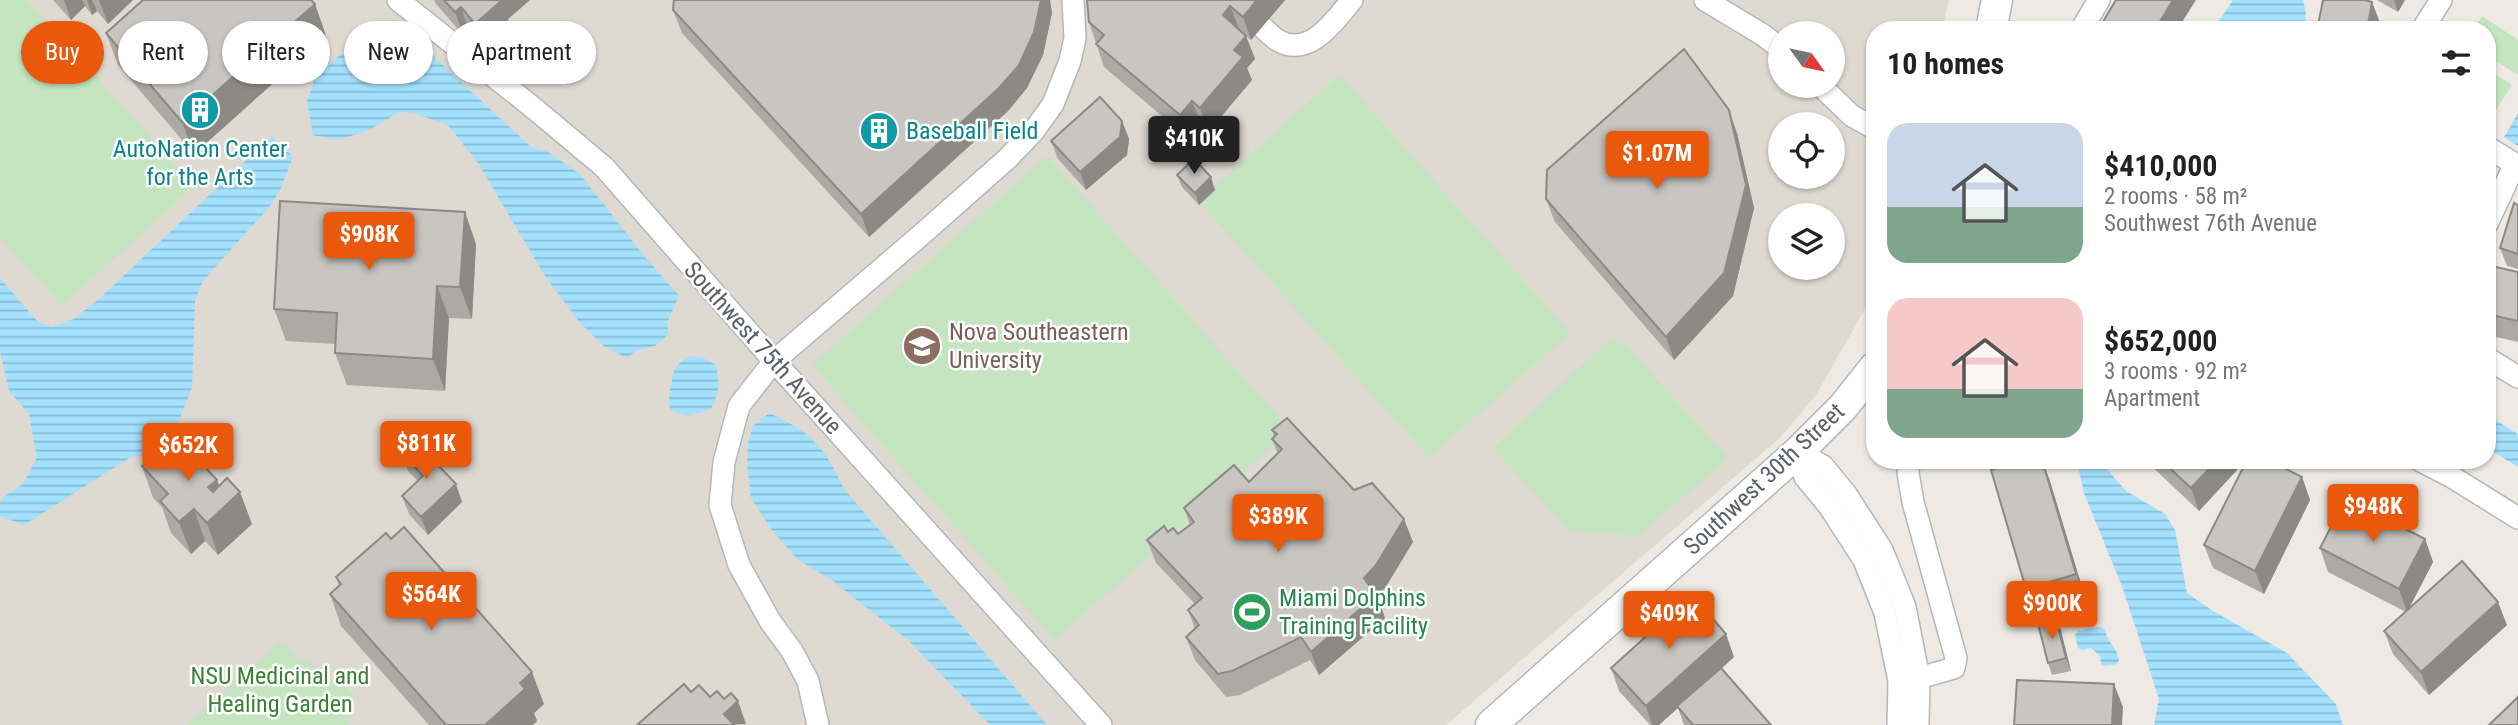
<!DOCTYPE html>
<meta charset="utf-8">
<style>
:root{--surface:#fff;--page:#f2f2f2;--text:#222;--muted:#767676;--accent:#ea580c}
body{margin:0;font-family:"Roboto Condensed",sans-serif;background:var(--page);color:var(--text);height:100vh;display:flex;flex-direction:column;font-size:26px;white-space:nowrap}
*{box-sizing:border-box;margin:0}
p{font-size:23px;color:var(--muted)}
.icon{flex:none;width:38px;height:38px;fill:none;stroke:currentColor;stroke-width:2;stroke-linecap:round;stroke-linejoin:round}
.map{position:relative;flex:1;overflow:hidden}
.drawer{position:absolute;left:1866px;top:21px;width:630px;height:448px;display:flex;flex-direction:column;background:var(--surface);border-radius:28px;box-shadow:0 2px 5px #0004}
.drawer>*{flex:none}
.hud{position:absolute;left:21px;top:21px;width:665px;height:63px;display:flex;gap:14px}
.needle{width:46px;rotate:123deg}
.controls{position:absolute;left:1768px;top:21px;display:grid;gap:14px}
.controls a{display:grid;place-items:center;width:77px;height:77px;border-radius:50%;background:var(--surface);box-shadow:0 2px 5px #0004;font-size:35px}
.price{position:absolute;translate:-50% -60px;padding:0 16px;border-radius:7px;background:var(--accent);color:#fff;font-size:23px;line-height:46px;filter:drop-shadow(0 2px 4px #0008)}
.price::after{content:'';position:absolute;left:50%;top:42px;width:21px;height:16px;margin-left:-10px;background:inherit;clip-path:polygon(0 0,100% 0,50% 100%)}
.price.selected{background:#222;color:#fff}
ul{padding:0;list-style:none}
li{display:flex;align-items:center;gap:21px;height:175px;padding:0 21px}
li span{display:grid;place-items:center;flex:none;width:196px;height:140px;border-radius:21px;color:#555}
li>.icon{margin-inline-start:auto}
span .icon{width:84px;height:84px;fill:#fffc;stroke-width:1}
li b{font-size:30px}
h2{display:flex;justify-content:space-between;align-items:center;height:84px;padding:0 21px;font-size:30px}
.chip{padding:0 24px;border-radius:32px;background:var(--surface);box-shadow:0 2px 5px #0004;font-size:24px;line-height:63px}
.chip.selected{background:var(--accent);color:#fff}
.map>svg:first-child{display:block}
.education{fill:#ded9d1;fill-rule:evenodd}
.park{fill:#c4e5c0}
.water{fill:url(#water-rules)}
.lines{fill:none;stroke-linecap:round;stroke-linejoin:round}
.street-casing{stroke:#b4b7ba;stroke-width:24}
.secondary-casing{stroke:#b2b7bb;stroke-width:33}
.street{stroke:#fff;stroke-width:21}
.secondary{stroke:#fff;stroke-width:30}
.wall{fill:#ada9a5}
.shaded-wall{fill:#8d8a86}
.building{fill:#c9c5c0;stroke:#8d8a86;stroke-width:2}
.labels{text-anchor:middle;stroke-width:5;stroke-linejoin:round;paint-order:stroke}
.culture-label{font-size:24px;fill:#0d838f;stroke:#fff;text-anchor:start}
.education-label{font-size:24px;fill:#785e54;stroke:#fff;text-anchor:start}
.street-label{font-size:24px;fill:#5b6064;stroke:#fff}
.leisure-label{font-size:24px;fill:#27864d;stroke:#fff;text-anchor:start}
.park-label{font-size:24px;fill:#3a8135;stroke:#fff}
</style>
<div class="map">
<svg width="2518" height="725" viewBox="0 0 2518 725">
<defs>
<pattern id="water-rules" width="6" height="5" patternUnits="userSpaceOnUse" patternTransform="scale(1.75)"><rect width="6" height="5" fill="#a3e1fe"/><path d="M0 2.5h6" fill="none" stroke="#88bad1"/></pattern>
</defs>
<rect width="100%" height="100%" fill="#eeeae3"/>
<!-- education -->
<path class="education" d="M0,0H1949L1942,30H1874V293L1816,395L1781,437L1446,725H0ZM1780,33H1832V86H1780ZM1780,124H1832V177H1780ZM1780,215H1832V268H1780Z"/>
<!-- park -->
<g class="park">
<polygon points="0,0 26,0 194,186 62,306 0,237"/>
<polygon points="2482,16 2518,40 2518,75 2487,55 2487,30 2473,30"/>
<polygon points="2487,69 2512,85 2496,110 2487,103"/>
<polygon points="1339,75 1570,333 1429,458 1199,201"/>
<polygon points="1047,156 1290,430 1055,640 812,365"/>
<polygon points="1608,341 1624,344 1728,458 1638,536 1570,531 1493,448"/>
<polygon points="280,643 287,647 298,659 313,664 331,683 343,685 355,696 346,715 349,725 187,725"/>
</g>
<!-- water -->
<g class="water">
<polygon points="2233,0 2303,0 2306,13 2304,30 2208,30 2220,19"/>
<polygon points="407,32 530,146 548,152 580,174 641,252 679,296 667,323 669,334 655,346 637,350 627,358 605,347 580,323 545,276 478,163 448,125 413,113 400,112 367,131 338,140 313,135 307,102 314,81 337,57 382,34"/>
<polygon points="2518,113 2518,146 2504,137"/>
<polygon points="272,136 293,157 280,190 271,205 203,281 195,300 192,388 176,428 150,455 131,457 24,525 0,516 0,502 4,497 24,483 37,457 29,414 9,391 0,351 0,278 38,322 52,327 74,319 101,297"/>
<path d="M691,356L702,357L716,365C720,385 720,390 711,409C696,415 683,418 670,409C668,394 670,393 672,380C674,366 678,363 691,356Z"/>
<path d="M769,413C811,432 825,447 844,489L1047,725H990L910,642L833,581L797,559L771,529L751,498L747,464L748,444L753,426Z"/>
<polygon points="2487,415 2518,434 2518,467 2487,448"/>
<polygon points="2074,460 2099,460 2126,491 2165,514 2175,530 2187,593 2213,611 2287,653 2336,704 2343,725 2154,725 2159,699 2123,589 2084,493 2077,462"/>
<path d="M2099,627L2105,629C2107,643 2116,645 2119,660L2117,664L2106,666L2101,664L2100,656L2091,648L2082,650L2078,648L2075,635L2078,631Z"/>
</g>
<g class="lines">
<!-- street casing -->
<g class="street-casing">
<g id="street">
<polyline points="398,0 536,110 604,167 774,361 1101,725"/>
<polyline points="1705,0 1763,35 1780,48"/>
<path d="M1262,27C1267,31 1273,38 1279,41C1310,58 1335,20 1352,0"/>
<polyline points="2081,30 2099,0"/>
<polyline points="2422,30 2441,0"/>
<polyline points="1821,86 1852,116 1874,128"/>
<polyline points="2487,147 2515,164 2487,224"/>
<polyline points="2487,358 2518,377"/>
<polyline points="1798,452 1823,466 1846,494 1882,550 1905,607 1919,678 1918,725"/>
<polyline points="1798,452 1805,477 1829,506 1864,560 1885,613 1899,681 1898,725"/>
<polyline points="1909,460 1908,473 1913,502 1956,658 1954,668 1919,678"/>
<polyline points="2419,460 2452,477 2518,518"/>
<polyline points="818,725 808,681 792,651 770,621 739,565 720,505 724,462 739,406 774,361 921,235 1007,159 1033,132 1053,104 1070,61 1075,38 1073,0"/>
</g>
</g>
<!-- secondary casing -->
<g class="secondary-casing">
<g id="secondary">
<polyline points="1991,30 1997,0"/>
<polyline points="1491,725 1798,452 1843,407 1874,368"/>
</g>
</g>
<!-- street -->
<use href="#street" class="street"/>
<!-- secondary -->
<use href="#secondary" class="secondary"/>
</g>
<!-- wall -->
<g class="wall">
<polygon points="53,0 133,0 108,24 97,11 92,15 85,6 71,20"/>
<polygon points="434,0 530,0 508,19 509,24 483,47 469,31 463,35 436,4"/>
<polygon points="674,0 1050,0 1052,13 1043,55 1027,88 1008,111 869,237 682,33 673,10"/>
<polygon points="1087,0 1285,0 1251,40 1246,36 1255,59 1247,68 1252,80 1209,131 1201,124 1188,138 1104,67 1089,22"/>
<polygon points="2377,0 2405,0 2398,12"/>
<polygon points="315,4 326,36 194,154 118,65 106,33"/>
<polygon points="1122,121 1129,139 1127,155 1086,190 1058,159 1051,141"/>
<polygon points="1737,133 1754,208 1733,296 1674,360 1555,222 1546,199"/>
<polygon points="1177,175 1215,190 1199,205 1182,187"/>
<polygon points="2518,205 2518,269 2507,266 2500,248"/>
<polygon points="476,244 472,319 449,318 445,391 347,385 335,353 336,344 286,341 274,309"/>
<polygon points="2518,272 2518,342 2487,335 2487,314"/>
<polygon points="1272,430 1354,490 1413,542 1385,588 1377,596 1385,618 1319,675 1310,660 1240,695 1226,697 1195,660 1186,637 1195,629 1188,610 1195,604 1156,563 1147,540 1168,532 1178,534 1190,525 1184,508 1249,482 1278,454 1272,439 1274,437"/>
<polygon points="402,453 462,502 428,535 409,514 402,496 418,481 408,471"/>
<polygon points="2145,460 2233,460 2237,470 2199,511"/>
<polygon points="142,466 217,480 219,486 252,524 218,555 205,541 191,554 171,533 162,507 153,498"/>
<polygon points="2302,477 2310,500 2264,594 2213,568 2204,545"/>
<polygon points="2049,478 2085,597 2035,612 2026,589"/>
<polygon points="2425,539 2433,562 2409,609 2507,625 2429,695 2393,654 2384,631 2406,612 2328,572 2320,548"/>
<polygon points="336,577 544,704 534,713 537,721 533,725 429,725 341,626 330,594 339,586"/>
<polygon points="2056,619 2061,631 2071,671 2052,675 2048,663"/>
<polygon points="1734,657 1722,668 1771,725 1684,725 1678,708 1659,725 1650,725 1619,691 1611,668"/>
</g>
<!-- shaded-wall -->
<g class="shaded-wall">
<polygon points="64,0 82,0 85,6 71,20"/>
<polygon points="87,0 92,0 97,11 92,15"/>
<polygon points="99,0 133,0 108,24"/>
<polygon points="499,0 530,0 508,19 509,24 483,47 475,24"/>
<polygon points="1041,0 1050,0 1052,13 1043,55 1027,88 1008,111 869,237 861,214"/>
<polygon points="1257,0 1285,0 1251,40 1243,17"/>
<polygon points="2173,0 2196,0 2177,30 2155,30"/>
<polygon points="2394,0 2405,0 2398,12"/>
<polygon points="2372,2 2379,20 2377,30 2367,30"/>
<polygon points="315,4 326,36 194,154 182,122"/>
<polygon points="1230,6 1239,29 1223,15"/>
<polygon points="461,7 469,31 463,35 455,12"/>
<polygon points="1246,36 1255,59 1247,68 1252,80 1209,131 1200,108 1234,50"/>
<polygon points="1192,101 1201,124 1188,138 1180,115"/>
<polygon points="1729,110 1737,133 1754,208 1733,296 1674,360 1666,337"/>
<polygon points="1122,121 1129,139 1127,155 1086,190 1080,172"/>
<polygon points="1211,177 1215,190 1199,205 1195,193"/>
<polygon points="465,212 476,244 472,319 460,287"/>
<polygon points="437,286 449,318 445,391 433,359"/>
<polygon points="2042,460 2049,478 2085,597 2076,574"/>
<polygon points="2217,460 2233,460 2237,470 2199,511 2191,488"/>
<polygon points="2302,477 2310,500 2264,594 2255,571"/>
<polygon points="217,480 226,505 240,492 252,524 218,555 207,523 208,487"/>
<polygon points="456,484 462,502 428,535 421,517"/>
<polygon points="194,509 205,541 191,554 179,522"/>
<polygon points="1404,519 1413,542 1385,588 1377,596 1385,618 1319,675 1311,652"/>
<polygon points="2425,539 2433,562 2407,612 2399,589"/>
<polygon points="2498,602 2507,625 2429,695 2421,672"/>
<polygon points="2056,619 2061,631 2071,671 2066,658"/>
<polygon points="1726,634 1734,657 1659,725 1652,725 1646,706"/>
<polygon points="532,672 544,704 534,713 537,721 533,725 485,725 520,683"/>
<polygon points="2114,684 2123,707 2122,725 2112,725"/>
<polygon points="738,701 746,724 728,725 724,714"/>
</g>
<!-- building -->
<g class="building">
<polygon points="143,0 311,0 315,4 182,122 106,33"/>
<polygon points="444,0 500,0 501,1 475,24 461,7 455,12"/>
<polygon points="674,0 1041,0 1034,32 1019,65 999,88 861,214 673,10"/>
<polygon points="1087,0 1257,0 1243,17 1230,6 1223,15 1246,36 1234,50 1243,57 1200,108 1192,101 1180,115 1096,44 1104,35 1089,22"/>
<polygon points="2116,0 2173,0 2155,30 2098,30"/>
<polygon points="2323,0 2365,0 2372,2 2367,30 2317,30"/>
<polygon points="1684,49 1729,110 1746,185 1724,273 1666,337 1546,199 1547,170"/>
<polygon points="1100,97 1122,121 1120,137 1080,172 1051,141"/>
<polygon points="1194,159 1211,177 1195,193 1177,175"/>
<polygon points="280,201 465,212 460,287 437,286 433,359 335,353 337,313 274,309"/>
<polygon points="2514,203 2518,205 2518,254 2500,248"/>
<polygon points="2487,265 2518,272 2518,321 2487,314"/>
<polygon points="1287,418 1354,490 1372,483 1404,519 1376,565 1364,578 1376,595 1311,652 1301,637 1232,671 1218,674 1186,637 1199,625 1188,610 1202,598 1147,540 1164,526 1168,532 1173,528 1178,534 1194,522 1184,508 1234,465 1249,482 1282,449 1272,439 1277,434 1272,430"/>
<polygon points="175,435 217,480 208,487 213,492 227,478 240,492 207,523 194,509 179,522 160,501 168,494 142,466"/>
<polygon points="415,441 456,484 421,517 402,496 423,476 402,453"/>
<polygon points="2023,460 2042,460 2076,574 2026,589 1991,470"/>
<polygon points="2161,460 2217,460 2191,488"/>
<polygon points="2247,460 2268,460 2302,477 2255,571 2204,545"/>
<polygon points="2346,498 2425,539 2399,589 2320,548"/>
<polygon points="404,527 532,672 520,683 525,689 485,725 446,725 330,594 341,584 336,577 386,533 391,539"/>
<polygon points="2462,561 2498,602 2421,672 2384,631"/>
<polygon points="1692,595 1726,634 1646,706 1611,668"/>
<polygon points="2056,619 2066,658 2048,663 2038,624"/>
<polygon points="1721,668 1771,725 1693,725 1677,706"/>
<polygon points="2017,680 2114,684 2112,725 2014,725"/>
<polygon points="684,684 691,692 699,685 710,697 717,691 724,699 731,693 738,701 724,714 734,725 637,725"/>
<polygon points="2518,697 2518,725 2489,725"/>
</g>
<!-- icons -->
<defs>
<g id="building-disc" transform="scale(2.0125)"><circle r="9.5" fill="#0f9aa8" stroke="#fff"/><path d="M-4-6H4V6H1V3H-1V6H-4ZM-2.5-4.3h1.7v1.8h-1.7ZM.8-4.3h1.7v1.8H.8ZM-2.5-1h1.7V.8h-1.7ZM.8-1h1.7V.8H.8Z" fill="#fff"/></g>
<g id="university-disc" transform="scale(2.0125)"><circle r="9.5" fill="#8d6e63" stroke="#fff"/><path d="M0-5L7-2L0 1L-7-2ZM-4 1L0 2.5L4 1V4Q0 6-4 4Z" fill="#fff"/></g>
<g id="stadium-disc" transform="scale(2.0125)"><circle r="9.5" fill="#2e9e5b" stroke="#fff"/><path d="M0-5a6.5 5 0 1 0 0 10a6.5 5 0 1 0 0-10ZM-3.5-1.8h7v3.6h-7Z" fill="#fff"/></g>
</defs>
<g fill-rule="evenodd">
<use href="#building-disc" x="200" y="110"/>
<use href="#building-disc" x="879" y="131"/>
<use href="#university-disc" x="922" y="346"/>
<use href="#stadium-disc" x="1252" y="612"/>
</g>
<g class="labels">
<!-- culture labels -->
<g class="culture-label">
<text x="906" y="139">Baseball Field</text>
<text x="200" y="157" text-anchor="middle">AutoNation Center<tspan x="200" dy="28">for the Arts</tspan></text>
</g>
<!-- education labels -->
<g class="education-label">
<text x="949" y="340">Nova Southeastern<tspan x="949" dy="28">University</tspan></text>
</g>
<!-- street labels -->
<g class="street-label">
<text transform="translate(763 348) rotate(48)" y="8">Southwest 75th Avenue</text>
<text transform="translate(1764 479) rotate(-43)" y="8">Southwest 30th Street</text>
</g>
<!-- leisure labels -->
<g class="leisure-label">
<text x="1279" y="606">Miami Dolphins<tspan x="1279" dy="28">Training Facility</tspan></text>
</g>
<!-- park labels -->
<g class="park-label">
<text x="280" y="684">NSU Medicinal and<tspan x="280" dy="28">Healing Garden</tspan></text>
</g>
</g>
</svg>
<div class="controls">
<a><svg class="needle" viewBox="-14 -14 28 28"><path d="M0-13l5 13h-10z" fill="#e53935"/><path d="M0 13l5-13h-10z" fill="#767676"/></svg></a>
<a><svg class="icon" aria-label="locate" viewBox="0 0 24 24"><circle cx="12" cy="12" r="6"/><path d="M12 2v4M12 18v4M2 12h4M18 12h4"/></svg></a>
<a><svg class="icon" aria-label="layers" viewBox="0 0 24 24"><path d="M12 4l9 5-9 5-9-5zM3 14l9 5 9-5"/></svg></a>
</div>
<b class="price selected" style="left:1194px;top:176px">$410K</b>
<b class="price" style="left:1657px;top:191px">$1.07M</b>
<b class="price" style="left:369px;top:272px">$908K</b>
<b class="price" style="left:426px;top:481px">$811K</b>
<b class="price" style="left:188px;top:483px">$652K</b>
<b class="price" style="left:2373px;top:544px">$948K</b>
<b class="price" style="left:1278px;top:554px">$389K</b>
<b class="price" style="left:431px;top:632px">$564K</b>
<b class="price" style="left:2052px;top:641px">$900K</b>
<b class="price" style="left:1669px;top:651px">$409K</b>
<div class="hud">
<a class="chip selected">Buy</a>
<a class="chip">Rent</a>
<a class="chip">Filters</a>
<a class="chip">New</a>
<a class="chip">Apartment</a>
</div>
<section class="drawer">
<h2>10 homes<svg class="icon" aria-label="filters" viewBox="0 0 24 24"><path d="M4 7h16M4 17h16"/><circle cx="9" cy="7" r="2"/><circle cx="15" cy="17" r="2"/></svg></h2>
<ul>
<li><span style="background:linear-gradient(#c9d6e8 60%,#7fa58c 0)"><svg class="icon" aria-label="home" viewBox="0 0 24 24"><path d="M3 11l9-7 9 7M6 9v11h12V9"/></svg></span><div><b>$410,000</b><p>2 rooms · 58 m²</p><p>Southwest 76th Avenue</p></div></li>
<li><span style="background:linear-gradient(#f6c9c9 65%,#7fa58c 0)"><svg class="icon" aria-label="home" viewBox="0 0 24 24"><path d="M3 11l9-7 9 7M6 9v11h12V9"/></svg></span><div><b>$652,000</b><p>3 rooms · 92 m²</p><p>Apartment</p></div></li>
</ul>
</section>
</div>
